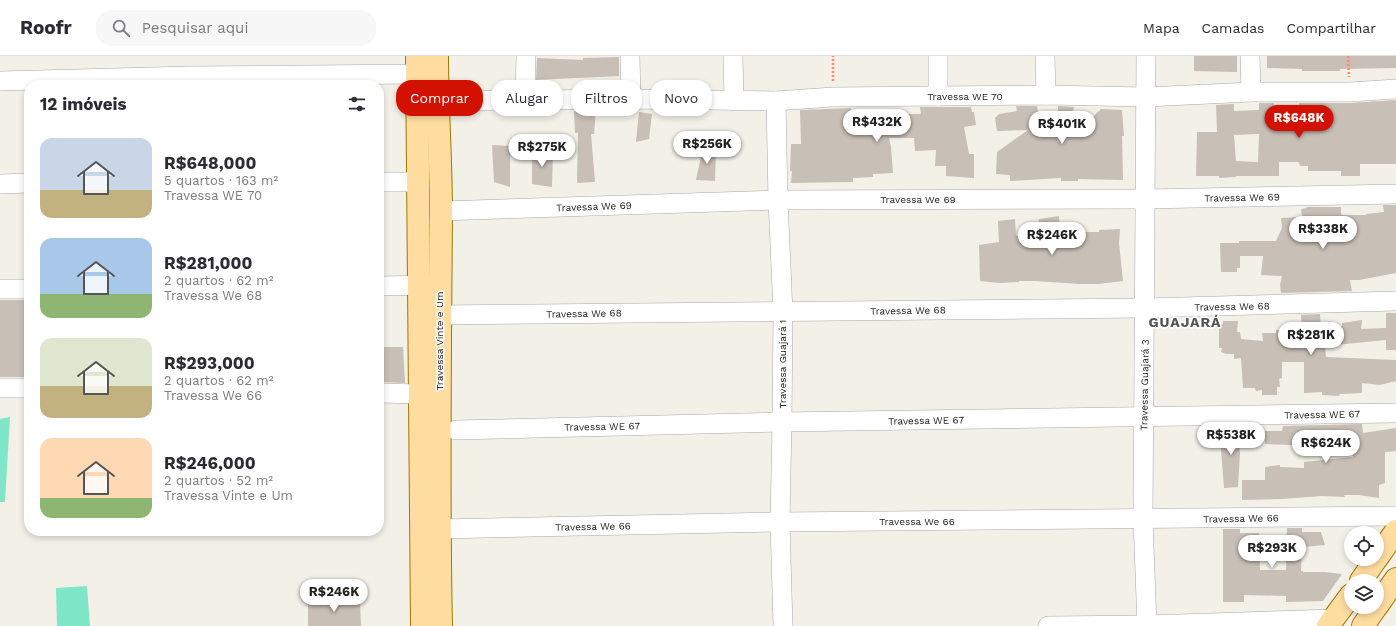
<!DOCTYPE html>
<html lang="pt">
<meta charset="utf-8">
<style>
:root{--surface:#fff;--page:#f7f7f7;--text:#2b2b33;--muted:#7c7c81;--line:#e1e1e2;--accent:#d31100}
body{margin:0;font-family:"Work Sans",sans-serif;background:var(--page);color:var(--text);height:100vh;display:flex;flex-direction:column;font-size:15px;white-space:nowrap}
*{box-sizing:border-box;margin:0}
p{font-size:13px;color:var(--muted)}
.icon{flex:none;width:22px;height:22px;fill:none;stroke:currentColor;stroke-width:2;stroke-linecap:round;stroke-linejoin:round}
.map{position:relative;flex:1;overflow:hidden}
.side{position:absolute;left:24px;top:24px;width:360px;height:456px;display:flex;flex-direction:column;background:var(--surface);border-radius:16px;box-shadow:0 2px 6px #0003}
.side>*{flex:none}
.banner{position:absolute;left:396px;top:24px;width:380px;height:36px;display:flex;gap:8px}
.buttons{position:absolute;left:1344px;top:470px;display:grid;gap:8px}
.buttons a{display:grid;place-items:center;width:40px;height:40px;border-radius:50%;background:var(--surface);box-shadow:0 2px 6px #0003;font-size:20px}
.price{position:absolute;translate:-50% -34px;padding:0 9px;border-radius:14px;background:#fff;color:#222;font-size:13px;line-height:26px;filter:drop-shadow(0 1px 2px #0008)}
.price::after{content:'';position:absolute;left:50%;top:24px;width:12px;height:9px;margin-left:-6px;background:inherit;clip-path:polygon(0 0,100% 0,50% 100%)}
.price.current{background:var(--accent);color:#fff}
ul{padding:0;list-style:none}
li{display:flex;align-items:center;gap:12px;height:100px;padding:0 16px}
li span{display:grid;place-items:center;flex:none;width:112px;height:80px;border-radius:12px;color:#555}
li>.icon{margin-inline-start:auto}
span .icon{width:48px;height:48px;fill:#fffc;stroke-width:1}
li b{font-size:17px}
h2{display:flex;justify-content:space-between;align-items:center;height:48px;padding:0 16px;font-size:17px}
.pill{padding:0 14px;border-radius:16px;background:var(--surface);box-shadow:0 2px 6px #0003;font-size:14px;line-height:36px}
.pill.current{background:var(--accent);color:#fff}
header{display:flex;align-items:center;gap:24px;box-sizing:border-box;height:56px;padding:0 20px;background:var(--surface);border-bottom:1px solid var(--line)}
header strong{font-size:19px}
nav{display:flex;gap:22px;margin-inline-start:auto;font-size:14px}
.search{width:280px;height:36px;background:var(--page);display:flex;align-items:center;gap:10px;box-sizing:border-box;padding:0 14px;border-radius:16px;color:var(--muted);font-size:15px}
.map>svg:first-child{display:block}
.pitch{fill:#7fe7c7}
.building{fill:#c8bfb6;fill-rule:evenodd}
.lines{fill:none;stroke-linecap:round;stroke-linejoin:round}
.minor-casing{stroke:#a8a8a8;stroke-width:20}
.major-casing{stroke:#9f7700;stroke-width:24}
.path{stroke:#ff876c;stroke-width:2.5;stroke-dasharray:2 2;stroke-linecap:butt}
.minor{stroke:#fff;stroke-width:19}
.major{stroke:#ffdda0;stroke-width:22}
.labels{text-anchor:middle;stroke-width:3;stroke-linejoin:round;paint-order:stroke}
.street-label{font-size:10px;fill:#212121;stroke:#fff}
.district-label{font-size:14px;font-weight:bold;letter-spacing:1px;fill:#545454;stroke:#fff}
</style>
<header>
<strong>Roofr</strong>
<div class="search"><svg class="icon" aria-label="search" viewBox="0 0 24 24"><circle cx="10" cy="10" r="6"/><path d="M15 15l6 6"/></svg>Pesquisar aqui</div>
<nav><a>Mapa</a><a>Camadas</a><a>Compartilhar</a></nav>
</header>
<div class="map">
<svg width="1396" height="570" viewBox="0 0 1396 570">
<rect width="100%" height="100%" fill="#f2f0e7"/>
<!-- pitch -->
<g class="pitch">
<polygon points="10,361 5,446 0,446 0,363"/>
<polygon points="87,530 90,570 57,570 56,532"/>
</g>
<!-- building -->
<g class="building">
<polygon points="1194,0 1237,0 1237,16 1194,15"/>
<polygon points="1267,0 1396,0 1396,12 1340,13 1340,15 1302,15 1302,13 1267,12"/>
<polygon points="619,1 619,20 536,24 537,2 583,4 583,2"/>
<path d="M1396,44V108H1360V120H1341V115H1308V110H1300L1299,106H1279V120H1236V121L1219,122V120H1196L1197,76H1217L1216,49L1234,48V55L1259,54V47H1274V52H1299V47H1351ZM1259,78L1258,106L1236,105L1234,79Z"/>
<polygon points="1016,50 1037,50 1038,57 1058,57 1058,50 1074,51 1072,61 1093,61 1096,58 1097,56 1100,55 1100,53 1122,54 1124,80 1122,80 1123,124 1078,123 1078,125 1061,125 1061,122 1010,125 1010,119 996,118 997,96 1028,74 997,75 995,62 999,58 1017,55"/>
<polygon points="920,51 971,51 972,56 974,56 976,69 964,71 969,98 974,98 974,122 946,120 946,110 935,110 936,94 915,95 914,82 889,82 891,91 893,117 873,118 873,121 853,122 853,126 791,127 792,115 790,115 791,88 801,88 800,54 851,52 851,56 870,56 871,58 921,58"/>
<polygon points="596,54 594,78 591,78 595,126 577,127 578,77 575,77 574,55"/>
<polygon points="639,56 652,58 649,83 636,86"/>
<polygon points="492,89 510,90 510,131 494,126"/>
<polygon points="703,91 716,94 715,125 696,124"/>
<polygon points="532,94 553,97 552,131 532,128"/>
<polygon points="1383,149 1396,149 1396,217 1359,224 1350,224 1352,235 1281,237 1280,229 1282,220 1261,219 1263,200 1240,200 1240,212 1237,212 1237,216 1221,216 1220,187 1239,187 1239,185 1276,185 1282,172 1281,162 1302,161 1301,153 1307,152 1306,151 1341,151 1341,159 1366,159 1366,158 1384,156"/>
<polygon points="1059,160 1060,175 1080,179 1080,176 1099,176 1099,174 1120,173 1119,187 1123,225 1098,228 1080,228 1035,225 1019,225 1019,226 999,227 980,225 979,189 999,186 998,165 1015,163 1016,180 1037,176 1039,163"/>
<rect x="0" y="244" width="29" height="77"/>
<polygon points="1386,257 1396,257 1396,294 1386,294 1386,284 1325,290 1326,301 1396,304 1396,325 1380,329 1362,327 1362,337 1340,338 1339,340 1322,339 1322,336 1304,337 1304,306 1282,306 1282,322 1279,323 1280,331 1277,331 1277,339 1262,339 1262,334 1256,335 1255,332 1243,332 1241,302 1234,303 1234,298 1226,298 1221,296 1222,292 1219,292 1219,269 1223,268 1223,265 1238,265 1237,276 1240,276 1241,283 1263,285 1262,277 1276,277 1276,274 1282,274 1282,272 1302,273 1301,259 1320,258 1321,271 1342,270 1342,267 1362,264 1361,273 1386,272"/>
<polygon points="379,291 403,291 405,327 379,326"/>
<polygon points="1362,368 1363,377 1396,372 1396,395 1385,396 1385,427 1379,429 1379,442 1359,439 1344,439 1345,441 1322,440 1281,443 1242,444 1242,424 1265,424 1265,411 1280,409 1280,411 1304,412 1304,406 1353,401 1352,391 1265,388 1264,375 1282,375 1283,370"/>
<polygon points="1238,370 1240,397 1238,431 1224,432 1221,393 1222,377 1221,371"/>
<polygon points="1287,472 1302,472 1302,476 1321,476 1325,489 1302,491 1301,515 1303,515 1303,516 1325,516 1342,518 1323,545 1286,546 1286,540 1244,539 1244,546 1223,546 1223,473 1240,473 1240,477 1259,477 1260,514 1286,514"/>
<polygon points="308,543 360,544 361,570 308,570"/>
</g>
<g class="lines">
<!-- minor casing -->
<g class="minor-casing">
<g id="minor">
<polyline points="630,0 631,43"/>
<polyline points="733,0 734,45"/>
<polyline points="1045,0 1046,39"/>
<polyline points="1146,0 1143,463 1147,570"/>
<polyline points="1250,0 1251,36"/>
<polyline points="0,25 189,20 417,18"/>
<polyline points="938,40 938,0"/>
<polyline points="525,44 526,0"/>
<polyline points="437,45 631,43 776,45 833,41 1046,39 1146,41 1251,36 1350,36 1396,33"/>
<polyline points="776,45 778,144 783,256 782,366 780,466 783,570"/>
<polyline points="379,126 419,126"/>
<polyline points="0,128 29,127"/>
<polyline points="441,155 778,144 1146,143 1396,138"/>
<polyline points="379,230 434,229"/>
<polyline points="0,233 29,233"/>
<polyline points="425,258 441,259 1145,252 1396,245"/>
<polyline points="0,332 29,332"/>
<polyline points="379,337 420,338"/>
<polyline points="456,374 782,366 1396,357"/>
<polyline points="439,473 780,466 1396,460"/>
<polyline points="1048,570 1147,569 1334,563"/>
</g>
</g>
<!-- major casing -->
<g class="major-casing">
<g id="major">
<polyline points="417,0 422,570"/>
<path d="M437,0C437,52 441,105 441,157C440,295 438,432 441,570"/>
<polyline points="1377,502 1396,475"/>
<polyline points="1361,525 1376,503"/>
<polyline points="1377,550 1396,523"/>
<polyline points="1328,570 1351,539"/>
<polyline points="1363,570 1376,551"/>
</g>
</g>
<!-- path -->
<g class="path">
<polyline points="1348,0 1349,21"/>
<polyline points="833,25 833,0"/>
</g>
<!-- minor -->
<use href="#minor" class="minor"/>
<!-- major -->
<use href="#major" class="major"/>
</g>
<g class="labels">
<!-- street labels -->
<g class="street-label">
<text x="965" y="44">Travessa WE 70</text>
<text transform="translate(1242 141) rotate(-1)" y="4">Travessa We 69</text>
<text x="918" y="147">Travessa We 69</text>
<text transform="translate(594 150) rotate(-2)" y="4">Travessa We 69</text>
<text transform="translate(1232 250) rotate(-1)" y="4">Travessa We 68</text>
<text transform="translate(908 254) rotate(-1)" y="4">Travessa We 68</text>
<text transform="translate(584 257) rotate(-1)" y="4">Travessa We 68</text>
<text transform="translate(439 285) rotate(-90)" y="4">Travessa Vinte e Um</text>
<text transform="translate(782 308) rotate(-90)" y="4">Travessa Guajará 1</text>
<text transform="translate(1144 329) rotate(-89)" y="4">Travessa Guajará 3</text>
<text transform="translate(1322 358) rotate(-1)" y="4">Travessa WE 67</text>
<text transform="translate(926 364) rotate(-1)" y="4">Travessa WE 67</text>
<text transform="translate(602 370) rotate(-1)" y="4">Travessa WE 67</text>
<text transform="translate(1241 462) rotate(-1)" y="4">Travessa We 66</text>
<text x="917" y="469">Travessa We 66</text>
<text transform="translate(593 470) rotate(-1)" y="4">Travessa We 66</text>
</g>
<!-- district labels -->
<g class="district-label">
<text x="1185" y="271">GUAJARÁ</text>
</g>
</g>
</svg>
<div class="buttons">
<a><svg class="icon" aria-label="locate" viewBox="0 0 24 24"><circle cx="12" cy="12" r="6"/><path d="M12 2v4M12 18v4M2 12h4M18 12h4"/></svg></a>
<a><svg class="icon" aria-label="layers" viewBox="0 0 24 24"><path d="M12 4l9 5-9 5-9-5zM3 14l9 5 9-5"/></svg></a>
</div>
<b class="price current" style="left:1299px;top:83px">R$648K</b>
<b class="price" style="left:877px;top:87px">R$432K</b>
<b class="price" style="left:1062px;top:89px">R$401K</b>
<b class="price" style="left:707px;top:109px">R$256K</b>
<b class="price" style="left:542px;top:112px">R$275K</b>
<b class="price" style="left:1323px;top:194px">R$338K</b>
<b class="price" style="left:1052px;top:200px">R$246K</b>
<b class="price" style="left:1311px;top:300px">R$281K</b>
<b class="price" style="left:1231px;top:400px">R$538K</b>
<b class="price" style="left:1326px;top:408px">R$624K</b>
<b class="price" style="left:1272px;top:513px">R$293K</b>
<b class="price" style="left:334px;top:557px">R$246K</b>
<div class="banner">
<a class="pill current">Comprar</a>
<a class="pill">Alugar</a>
<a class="pill">Filtros</a>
<a class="pill">Novo</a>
</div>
<section class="side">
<h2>12 imóveis<svg class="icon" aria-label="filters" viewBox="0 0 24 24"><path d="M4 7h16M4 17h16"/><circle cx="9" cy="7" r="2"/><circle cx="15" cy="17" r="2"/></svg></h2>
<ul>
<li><span style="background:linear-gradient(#c9d6e8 65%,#c2b280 0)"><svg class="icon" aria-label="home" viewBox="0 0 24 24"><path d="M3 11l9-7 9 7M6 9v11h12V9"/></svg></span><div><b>R$648,000</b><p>5 quartos · 163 m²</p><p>Travessa WE 70</p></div></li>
<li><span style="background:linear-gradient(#a9c7e8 70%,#8fb573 0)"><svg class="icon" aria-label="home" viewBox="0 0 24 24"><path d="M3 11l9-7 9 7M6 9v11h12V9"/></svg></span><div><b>R$281,000</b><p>2 quartos · 62 m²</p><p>Travessa We 68</p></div></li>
<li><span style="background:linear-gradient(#dfe7d0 60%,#c2b280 0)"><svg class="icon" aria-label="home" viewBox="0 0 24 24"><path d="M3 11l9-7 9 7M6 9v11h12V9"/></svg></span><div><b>R$293,000</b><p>2 quartos · 62 m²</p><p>Travessa We 66</p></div></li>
<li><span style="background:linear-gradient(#ffd9b3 75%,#8fb573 0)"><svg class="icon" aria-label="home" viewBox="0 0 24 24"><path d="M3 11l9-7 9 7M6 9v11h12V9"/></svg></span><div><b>R$246,000</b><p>2 quartos · 52 m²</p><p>Travessa Vinte e Um</p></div></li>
</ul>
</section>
</div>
